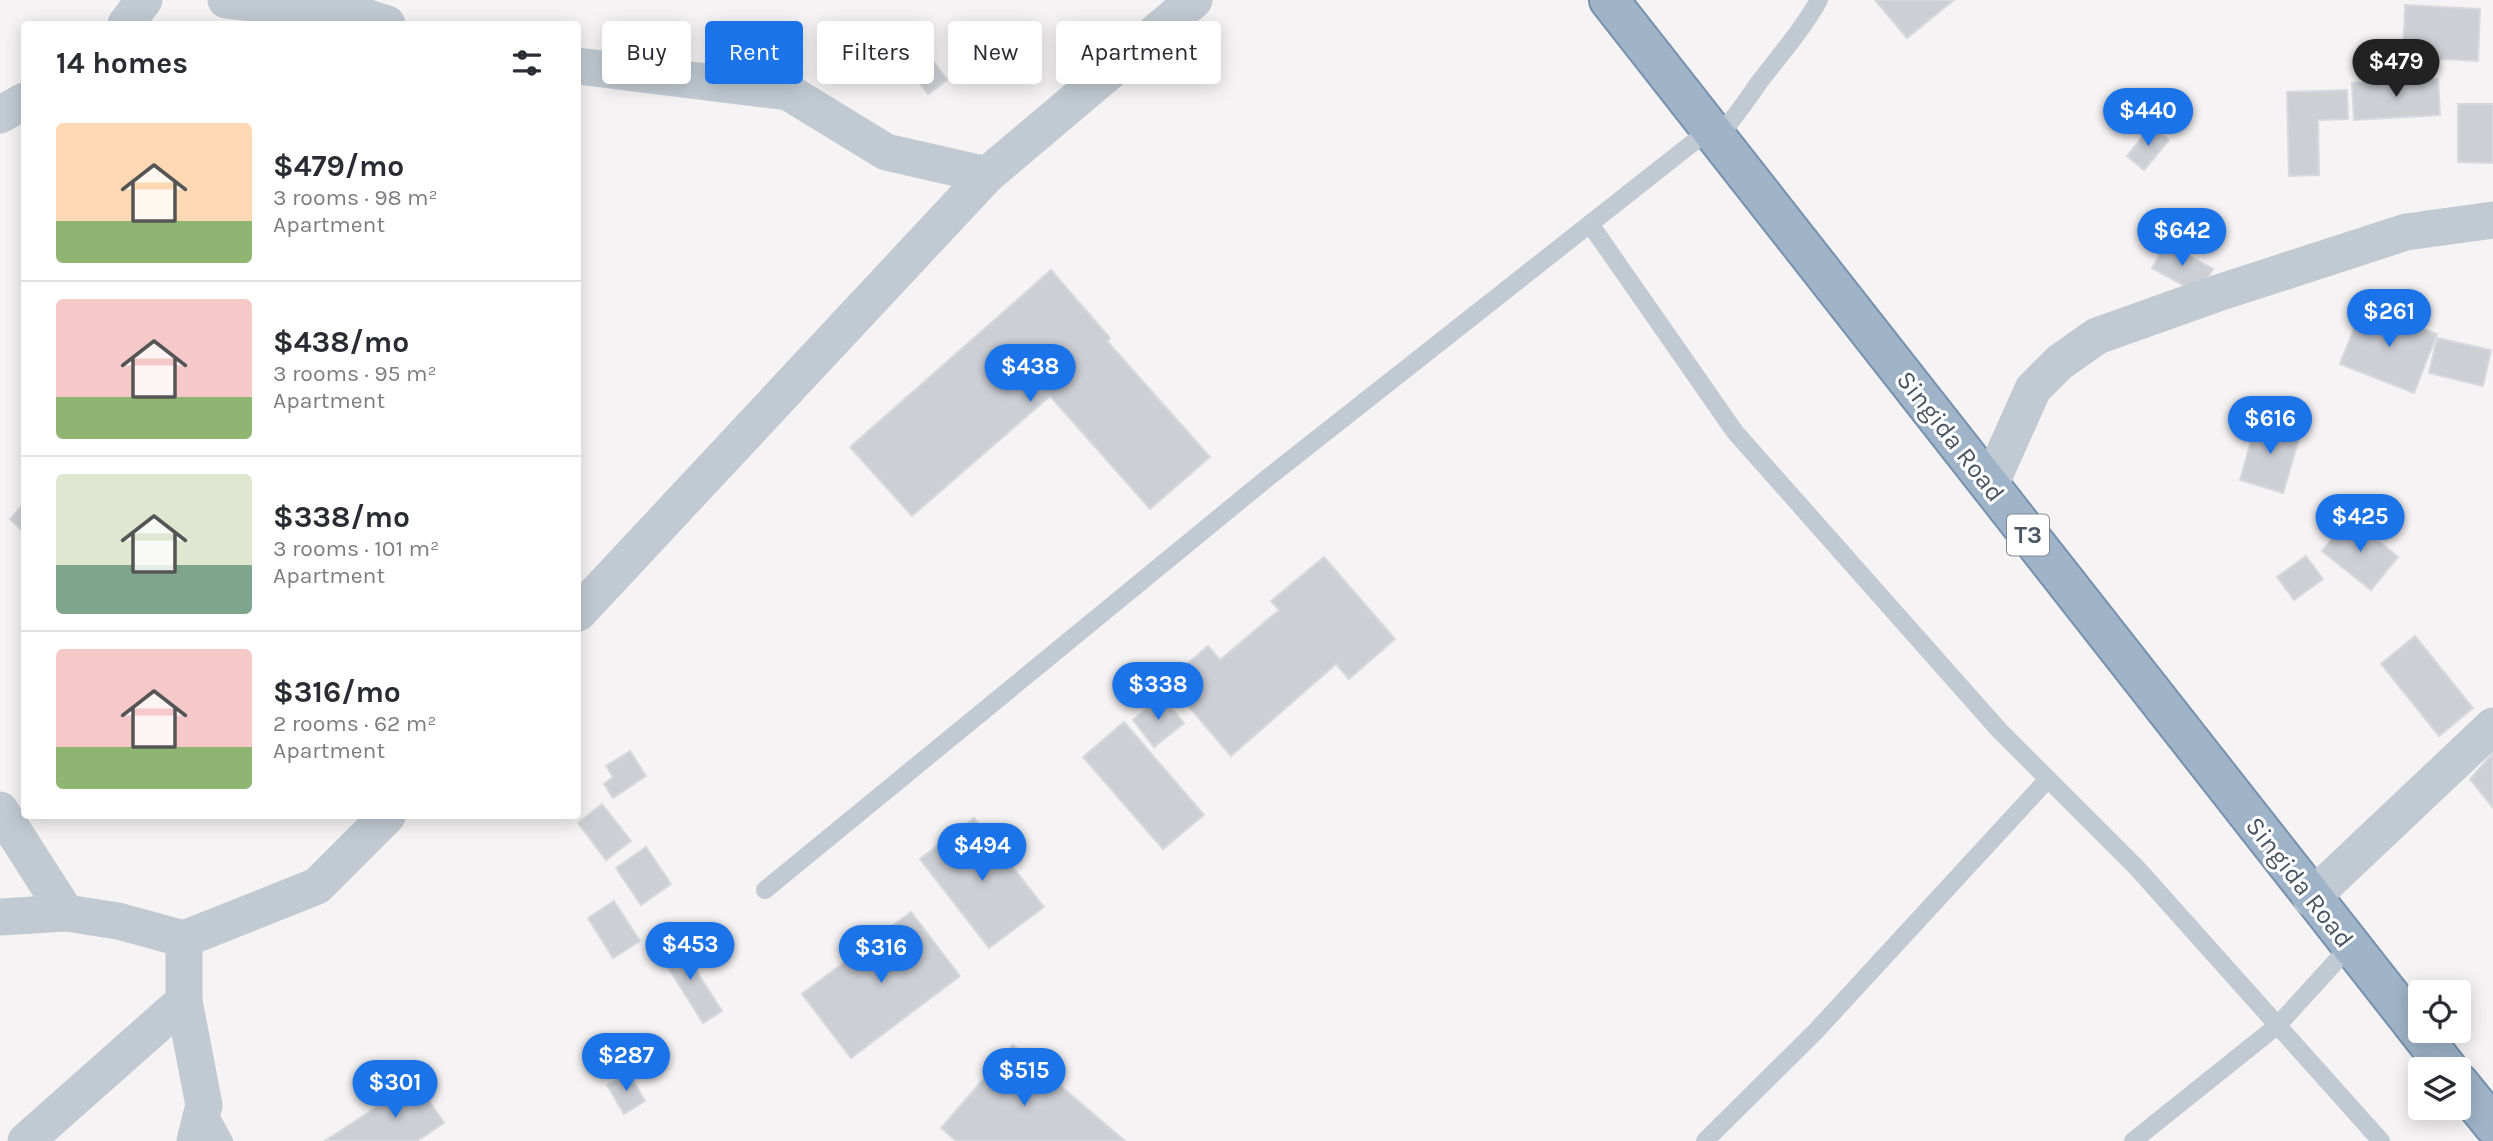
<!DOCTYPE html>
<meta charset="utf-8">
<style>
:root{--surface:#fff;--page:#f2f2f3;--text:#2b2b33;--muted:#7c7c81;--line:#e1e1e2;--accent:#1a73e8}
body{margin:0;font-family:Karla,sans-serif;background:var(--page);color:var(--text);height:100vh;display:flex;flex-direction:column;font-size:26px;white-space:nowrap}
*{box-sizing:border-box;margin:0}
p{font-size:23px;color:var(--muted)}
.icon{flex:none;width:38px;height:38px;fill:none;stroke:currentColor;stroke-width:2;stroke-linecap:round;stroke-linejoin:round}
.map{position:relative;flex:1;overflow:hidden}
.sheet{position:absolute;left:21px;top:21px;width:560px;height:798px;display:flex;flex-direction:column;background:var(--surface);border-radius:7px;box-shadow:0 4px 18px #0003}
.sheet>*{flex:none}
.top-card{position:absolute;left:602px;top:21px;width:665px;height:63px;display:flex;gap:14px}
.tools{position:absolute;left:2408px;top:980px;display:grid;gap:14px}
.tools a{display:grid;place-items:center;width:63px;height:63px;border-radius:7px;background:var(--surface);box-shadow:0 4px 18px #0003;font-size:35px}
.price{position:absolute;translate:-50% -60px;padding:0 16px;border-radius:24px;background:var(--accent);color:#fff;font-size:23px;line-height:46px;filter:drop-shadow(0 2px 4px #0008)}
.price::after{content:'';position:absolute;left:50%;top:42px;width:21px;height:16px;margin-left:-10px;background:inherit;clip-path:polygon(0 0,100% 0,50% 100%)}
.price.active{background:#222;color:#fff}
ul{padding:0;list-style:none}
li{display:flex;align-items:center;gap:21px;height:175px;padding:0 35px}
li+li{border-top:2px solid var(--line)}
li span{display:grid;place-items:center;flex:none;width:196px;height:140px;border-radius:7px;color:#555}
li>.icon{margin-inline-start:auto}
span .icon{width:84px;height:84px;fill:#fffc;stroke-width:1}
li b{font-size:30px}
h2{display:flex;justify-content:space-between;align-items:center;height:84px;padding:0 35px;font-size:30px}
.tag{padding:0 24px;border-radius:7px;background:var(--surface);box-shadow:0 4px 18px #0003;font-size:24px;line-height:63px}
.tag.active{background:var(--accent);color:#fff}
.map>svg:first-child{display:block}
.building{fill:#cdcfd5;stroke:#d7d9de;stroke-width:2}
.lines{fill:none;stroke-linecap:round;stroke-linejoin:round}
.trunk-casing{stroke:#7690ad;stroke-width:42}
.service{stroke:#c1cad2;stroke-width:18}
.minor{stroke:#c1cad2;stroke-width:37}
.trunk{stroke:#9fb4c9;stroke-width:38}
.labels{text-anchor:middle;stroke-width:6;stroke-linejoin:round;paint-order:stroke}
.shield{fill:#fff;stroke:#808990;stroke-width:2}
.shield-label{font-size:24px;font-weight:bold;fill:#4a5661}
.street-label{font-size:26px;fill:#4a5661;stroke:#fff}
</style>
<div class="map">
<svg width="2493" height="1141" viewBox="0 0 2493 1141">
<rect width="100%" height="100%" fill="#f5f3f3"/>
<!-- building -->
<g class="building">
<polygon points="1875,0 1954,0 1907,38"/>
<polygon points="2405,5 2480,9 2478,61 2403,57"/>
<polygon points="934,62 947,80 928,94 915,77"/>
<polygon points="2438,79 2440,115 2354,120 2352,83"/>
<polygon points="2347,90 2348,119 2318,120 2319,175 2289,176 2287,92"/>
<polygon points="2458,104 2493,104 2493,163 2458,162"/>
<polygon points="2151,126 2169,140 2144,170 2127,156"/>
<polygon points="2166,243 2213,269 2199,294 2152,268"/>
<polygon points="1051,270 1110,338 1107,341 1210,457 1150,509 1050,396 912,516 850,447"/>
<polygon points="2363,306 2437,334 2414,393 2340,364"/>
<polygon points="2437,338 2491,350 2483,386 2429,373"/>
<polygon points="2257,420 2301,432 2283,493 2240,480"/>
<polygon points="24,503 24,533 10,519"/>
<polygon points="2349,517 2398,557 2371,590 2322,551"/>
<polygon points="2306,556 2323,579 2294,600 2277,577"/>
<polygon points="1324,557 1395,639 1349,679 1336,664 1231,756 1167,681 1208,646 1220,660 1279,610 1271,601"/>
<polygon points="2415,636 2473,708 2439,736 2381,664"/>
<polygon points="1162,696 1184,723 1154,747 1133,720"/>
<polygon points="1124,722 1204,815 1163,849 1083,757"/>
<polygon points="630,751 646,776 613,798 604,784 613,777 606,766"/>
<polygon points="2493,753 2493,808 2470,779"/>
<polygon points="602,804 631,841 606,860 578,823"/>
<polygon points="974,818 1044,907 989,948 920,859"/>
<polygon points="646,847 671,884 641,905 616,868"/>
<polygon points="614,901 640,941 613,958 588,918"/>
<polygon points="911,912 960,976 851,1058 802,994"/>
<polygon points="677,941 722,1011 703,1023 659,953"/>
<polygon points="1013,1045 1125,1141 956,1141 941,1128"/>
<polygon points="629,1073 645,1101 624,1114 607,1085"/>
<polygon points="416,1081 444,1123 417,1141 325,1141"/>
</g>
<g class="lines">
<!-- trunk casing -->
<g class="trunk-casing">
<g id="trunk">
<polyline points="1609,0 2448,1069"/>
<polyline points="2459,1083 2493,1125"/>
</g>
</g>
<!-- service -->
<g class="service">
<path d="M1716,138C1734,120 1746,101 1760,81C1781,54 1802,30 1819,0"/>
<polyline points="1590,224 1735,432 1999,730 2137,868 2381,1141"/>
<polyline points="765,890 1265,480 1709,130"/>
<polyline points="206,1108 224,1141"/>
<polyline points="1705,1141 1816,1031 2048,779"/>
<polyline points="2133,1141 2278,1025 2350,946"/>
</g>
<!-- minor -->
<g class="minor">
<polyline points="226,0 365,17 387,24"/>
<polyline points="126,24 144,0"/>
<polyline points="578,66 788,92 886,152 987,175"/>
<polyline points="0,115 24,101"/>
<polyline points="1990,485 2033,389 2060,362 2097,336 2215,294 2406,232 2493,220"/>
<polyline points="578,613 987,175 1194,0"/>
<polyline points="0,810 66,913"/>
<polyline points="2311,898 2493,726"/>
<polyline points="0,917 66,913 118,921 184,939 184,1001 204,1105 195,1141"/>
<polyline points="184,939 317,886 387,816"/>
<polyline points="26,1141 184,1001"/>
</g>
<!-- trunk -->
<use href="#trunk" class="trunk"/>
</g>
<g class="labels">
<!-- shield labels -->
<rect class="shield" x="2007" y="514.5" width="42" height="41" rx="5"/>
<g class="shield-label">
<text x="2028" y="543">T3</text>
</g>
<!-- street labels -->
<g class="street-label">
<text transform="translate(1951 436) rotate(52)" y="9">Singida Road</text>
<text transform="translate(2300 882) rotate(52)" y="9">Singida Road</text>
</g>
</g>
</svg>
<div class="tools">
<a><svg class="icon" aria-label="locate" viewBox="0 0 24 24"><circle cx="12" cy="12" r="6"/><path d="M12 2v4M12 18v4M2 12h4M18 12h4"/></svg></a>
<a><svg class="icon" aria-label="layers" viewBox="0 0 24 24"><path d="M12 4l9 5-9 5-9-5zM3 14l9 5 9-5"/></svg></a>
</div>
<b class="price active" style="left:2396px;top:99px">$479</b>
<b class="price" style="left:2148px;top:148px">$440</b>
<b class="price" style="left:2182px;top:268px">$642</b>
<b class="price" style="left:2389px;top:349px">$261</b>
<b class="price" style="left:1030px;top:404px">$438</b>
<b class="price" style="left:2270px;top:456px">$616</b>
<b class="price" style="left:2360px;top:554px">$425</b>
<b class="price" style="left:1158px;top:722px">$338</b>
<b class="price" style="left:982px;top:883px">$494</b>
<b class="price" style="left:690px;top:982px">$453</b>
<b class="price" style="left:881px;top:985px">$316</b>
<b class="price" style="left:626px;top:1093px">$287</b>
<b class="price" style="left:1024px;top:1108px">$515</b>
<b class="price" style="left:395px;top:1120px">$301</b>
<div class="top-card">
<a class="tag">Buy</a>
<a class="tag active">Rent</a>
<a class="tag">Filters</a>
<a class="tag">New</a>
<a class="tag">Apartment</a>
</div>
<section class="sheet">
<h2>14 homes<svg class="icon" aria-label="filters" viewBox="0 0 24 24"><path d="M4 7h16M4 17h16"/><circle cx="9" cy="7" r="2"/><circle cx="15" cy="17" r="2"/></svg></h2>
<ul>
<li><span style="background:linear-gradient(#ffd9b3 70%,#8fb573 0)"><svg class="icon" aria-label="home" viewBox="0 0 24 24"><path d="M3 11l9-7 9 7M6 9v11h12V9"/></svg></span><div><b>$479/mo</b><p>3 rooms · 98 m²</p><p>Apartment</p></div></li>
<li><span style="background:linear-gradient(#f6c9c9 70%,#8fb573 0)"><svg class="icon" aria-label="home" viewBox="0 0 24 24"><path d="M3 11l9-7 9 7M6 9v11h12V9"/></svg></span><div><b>$438/mo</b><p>3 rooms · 95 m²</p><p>Apartment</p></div></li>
<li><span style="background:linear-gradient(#dfe7d0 65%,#7fa58c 0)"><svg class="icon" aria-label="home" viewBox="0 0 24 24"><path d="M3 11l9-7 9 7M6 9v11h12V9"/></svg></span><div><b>$338/mo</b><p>3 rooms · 101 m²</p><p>Apartment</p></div></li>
<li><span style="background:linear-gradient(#f6c9c9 70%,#8fb573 0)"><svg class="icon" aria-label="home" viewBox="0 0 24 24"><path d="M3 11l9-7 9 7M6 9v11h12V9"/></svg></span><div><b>$316/mo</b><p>2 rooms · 62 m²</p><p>Apartment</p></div></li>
</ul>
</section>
</div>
